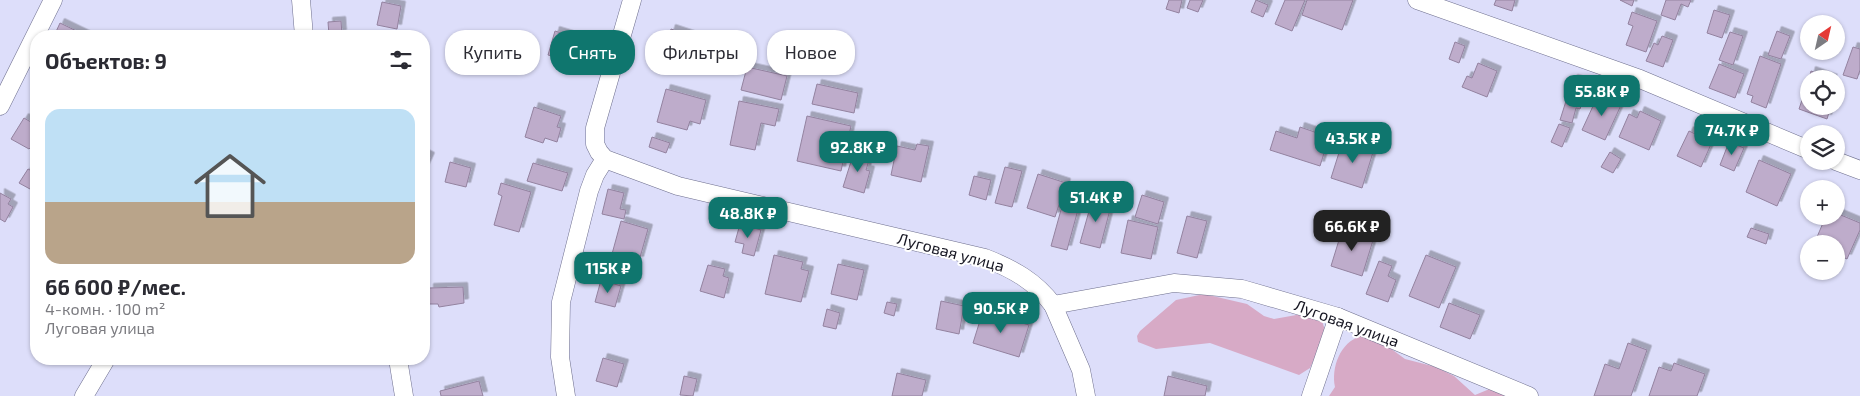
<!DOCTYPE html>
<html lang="ru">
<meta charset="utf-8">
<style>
:root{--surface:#fff;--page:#f2f2f3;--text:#2b2b33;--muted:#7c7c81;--accent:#0f766e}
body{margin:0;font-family:"Exo 2",sans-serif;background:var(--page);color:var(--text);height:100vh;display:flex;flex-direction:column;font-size:19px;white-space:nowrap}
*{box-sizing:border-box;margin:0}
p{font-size:16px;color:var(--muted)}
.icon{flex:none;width:28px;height:28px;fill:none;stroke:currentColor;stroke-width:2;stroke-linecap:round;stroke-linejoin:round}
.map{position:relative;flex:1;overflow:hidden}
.side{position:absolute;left:30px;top:30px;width:400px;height:335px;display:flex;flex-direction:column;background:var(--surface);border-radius:20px;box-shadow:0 1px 4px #0004}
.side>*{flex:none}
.hud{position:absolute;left:445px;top:30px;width:475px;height:45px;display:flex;gap:10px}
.needle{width:32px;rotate:34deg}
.tools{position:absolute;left:1800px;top:15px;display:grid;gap:10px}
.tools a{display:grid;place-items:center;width:45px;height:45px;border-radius:50%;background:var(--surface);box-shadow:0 1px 4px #0004;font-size:25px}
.price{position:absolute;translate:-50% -42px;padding:0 11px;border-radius:10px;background:var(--accent);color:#fff;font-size:16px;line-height:32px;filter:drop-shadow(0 1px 2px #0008)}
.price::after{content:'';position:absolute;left:50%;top:30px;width:15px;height:11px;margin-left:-8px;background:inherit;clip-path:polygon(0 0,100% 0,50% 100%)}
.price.selected{background:#222;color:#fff}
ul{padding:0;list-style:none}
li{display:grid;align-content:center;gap:10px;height:265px;padding:0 15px}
li span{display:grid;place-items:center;height:155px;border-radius:15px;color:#555}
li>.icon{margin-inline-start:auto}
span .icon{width:90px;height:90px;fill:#fffc;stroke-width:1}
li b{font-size:21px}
h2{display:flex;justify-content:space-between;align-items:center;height:60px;padding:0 15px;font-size:21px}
.chip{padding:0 18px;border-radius:20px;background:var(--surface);box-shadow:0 1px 4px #0004;font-size:18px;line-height:45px}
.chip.selected{background:var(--accent);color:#fff}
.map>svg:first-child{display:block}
.green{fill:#d7aac6}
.building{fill:#beaccb;stroke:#93829f;filter:url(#shadow)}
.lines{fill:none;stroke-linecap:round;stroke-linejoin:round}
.minor-casing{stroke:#6d6e8d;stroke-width:19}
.minor{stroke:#fff;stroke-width:18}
.labels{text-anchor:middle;stroke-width:4;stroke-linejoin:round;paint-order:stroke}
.street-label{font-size:16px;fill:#161622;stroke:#fff}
</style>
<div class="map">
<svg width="1860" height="396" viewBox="0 0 1860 396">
<defs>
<filter id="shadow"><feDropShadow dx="4.5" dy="-4.5" stdDeviation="0" flood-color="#0004"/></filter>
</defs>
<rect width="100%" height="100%" fill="#dddefa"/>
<!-- green -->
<g class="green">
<polygon points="1204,294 1247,304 1264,316 1274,319 1302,314 1322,321 1326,333 1310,368 1299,375 1210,343 1156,349 1138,342 1137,336 1140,331 1176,300"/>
<path d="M1361,336L1375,337L1405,359L1436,367L1454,376L1475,395L1492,388L1509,396H1329L1335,387C1331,368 1340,342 1361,336Z"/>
</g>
<!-- building -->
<g class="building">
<polygon points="1169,0 1182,0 1179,13 1166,9"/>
<polygon points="1190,0 1203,0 1198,12 1187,8"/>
<polygon points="1256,0 1268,5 1263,17 1251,12"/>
<polygon points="1285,0 1305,0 1292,31 1275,24"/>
<polygon points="1307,0 1353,0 1342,30 1302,15"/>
<polygon points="1496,0 1515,0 1512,11 1494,5"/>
<polygon points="1620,0 1634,0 1632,6"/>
<polygon points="1666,0 1691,0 1688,7 1681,4 1675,20 1661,15"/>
<polygon points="382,2 401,6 397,29 377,25"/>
<polygon points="1714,10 1730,15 1722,38 1707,33"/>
<polygon points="1632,12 1657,21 1646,52 1626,45 1633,26 1628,24"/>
<polygon points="341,21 342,34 329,35 328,22"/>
<polygon points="60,23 87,36 54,36"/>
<polygon points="671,29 698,38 690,63 668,56 670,50 665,49"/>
<polygon points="555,31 584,40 577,63 548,55"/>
<polygon points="1777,31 1790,36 1781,59 1768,55"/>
<polygon points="1730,32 1743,36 1733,65 1719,60"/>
<polygon points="1662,36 1673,40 1663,67 1646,61 1654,43 1658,45"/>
<polygon points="1455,42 1465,46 1459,63 1449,59"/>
<polygon points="1853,47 1860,49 1860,70 1857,79 1843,75"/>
<polygon points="1760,56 1781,64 1766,108 1751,102 1753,96 1747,94"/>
<polygon points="1478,63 1497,71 1487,97 1462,87 1467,76 1472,78"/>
<polygon points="1719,64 1744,74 1735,98 1709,88"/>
<polygon points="747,67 787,76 781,100 741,90"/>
<polygon points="1811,71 1833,79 1809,79"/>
<polygon points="1573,79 1588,83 1580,109 1576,108 1572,123 1560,120"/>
<polygon points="1809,79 1809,106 1831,106 1827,119 1799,109"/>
<polygon points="817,84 858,93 854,113 812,104"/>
<polygon points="666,89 706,100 700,124 690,121 687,130 657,122"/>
<polygon points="1599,93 1622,103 1605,140 1582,130"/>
<polygon points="739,101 779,109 775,126 761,123 755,150 730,145"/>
<polygon points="534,107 561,116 557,127 561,128 557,142 545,138 543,143 525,137"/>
<polygon points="1640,111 1661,121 1649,150 1619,137 1629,114 1637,118"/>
<polygon points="807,116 851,126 841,171 797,161"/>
<polygon points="24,118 36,125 36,150 31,147 29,149 11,139"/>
<polygon points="1559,124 1570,128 1562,147 1551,142"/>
<polygon points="1300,127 1329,137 1320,166 1270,150 1276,131 1297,138"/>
<polygon points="1689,131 1712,142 1701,167 1677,156"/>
<polygon points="652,137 670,143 666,153 649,147"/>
<polygon points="1343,140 1374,149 1362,188 1331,178"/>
<polygon points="1729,142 1744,148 1734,171 1720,165"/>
<polygon points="917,144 929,146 921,182 891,175 897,146 915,150"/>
<polygon points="854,152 870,157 866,170 870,171 864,193 843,187"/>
<polygon points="1610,152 1621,159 1613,173 1601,167"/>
<polygon points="424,154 430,157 424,170"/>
<polygon points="1759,160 1791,174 1777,206 1746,192"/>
<polygon points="450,162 471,168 466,187 445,182"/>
<polygon points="533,163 568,173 562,191 527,181"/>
<polygon points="1005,167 1022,171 1012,207 995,203"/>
<polygon points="28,169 36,173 36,180 30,189 19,183"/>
<polygon points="1038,174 1066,183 1055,217 1027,208"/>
<polygon points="974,176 991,180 986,200 969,195"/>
<polygon points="501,183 531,192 519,232 494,225 502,196 498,194"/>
<polygon points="608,189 624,193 620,209 626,210 624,219 602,214"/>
<polygon points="1070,191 1082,195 1067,250 1051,246 1064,199 1067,200"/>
<polygon points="0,193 11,199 8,204 13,207 5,222 0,219"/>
<polygon points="1142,195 1164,202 1158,224 1135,217"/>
<polygon points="1093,197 1112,202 1100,248 1080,243"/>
<polygon points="1836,213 1860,223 1860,230 1847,259 1836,254 1836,244 1814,244 1826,216 1836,216"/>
<polygon points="1187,216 1207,221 1197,258 1177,253"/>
<polygon points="1128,220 1158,227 1151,259 1121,253"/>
<polygon points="621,221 648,229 639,261 612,254"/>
<polygon points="740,224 761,230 754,256 742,253 744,244 735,242"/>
<polygon points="1343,227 1374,237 1362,276 1331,266"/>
<polygon points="1751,228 1769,234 1766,244 1747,237"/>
<polygon points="774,255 803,262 801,269 809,271 801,302 765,294"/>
<polygon points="1426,255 1456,267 1439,308 1409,296"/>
<polygon points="1379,261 1392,266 1388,276 1396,280 1388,302 1366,294"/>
<polygon points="838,264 864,270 857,300 831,294"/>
<polygon points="708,265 725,269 723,276 729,278 724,298 700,291"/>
<polygon points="601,280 621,286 615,307 595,302"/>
<polygon points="463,287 464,303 439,307 438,304 429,304 429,288"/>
<polygon points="941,301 964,306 959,334 936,329"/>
<polygon points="887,302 897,304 894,316 884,313"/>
<polygon points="1449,303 1480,315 1470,339 1440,327"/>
<polygon points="827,309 840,313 836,329 823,326"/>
<polygon points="983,311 1029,325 1019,357 973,343"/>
<polygon points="1628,343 1647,350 1631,396 1594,396 1605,364 1619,369"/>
<polygon points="603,358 624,364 617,387 596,381"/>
<polygon points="335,359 369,359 369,360 336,363"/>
<polygon points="1674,363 1705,374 1697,396 1649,396 1659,367 1671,371"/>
<polygon points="897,373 926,380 922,396 892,396"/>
<polygon points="684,376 697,379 693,396 680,395"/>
<polygon points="1168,376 1207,386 1205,396 1164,396"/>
<polygon points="479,381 483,396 441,396 440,391"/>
</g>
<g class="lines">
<!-- minor casing -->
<g class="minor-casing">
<g id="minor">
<polyline points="301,0 304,36"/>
<path d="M632,0L595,128V144L599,152L605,159L678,186L985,258C1013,269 1035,281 1053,305L1174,283L1242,289L1338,317L1529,396"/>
<polyline points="1417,0 1640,79 1809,150"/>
<polyline points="0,106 53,0"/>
<polyline points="1836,161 1860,170"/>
<polyline points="1053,305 1081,370 1086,396"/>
<polyline points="398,359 404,396"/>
<polyline points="84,396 106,359"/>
<polyline points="566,396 560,357 561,302 589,191 595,175 605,159"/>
<polyline points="1311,396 1338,317"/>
</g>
</g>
<!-- minor -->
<use href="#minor" class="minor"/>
</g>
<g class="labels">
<!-- street labels -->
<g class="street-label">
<text transform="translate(951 252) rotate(15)" y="6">Луговая улица</text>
<text transform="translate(1347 323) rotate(20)" y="6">Луговая улица</text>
</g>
</g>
</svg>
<div class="tools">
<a><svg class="needle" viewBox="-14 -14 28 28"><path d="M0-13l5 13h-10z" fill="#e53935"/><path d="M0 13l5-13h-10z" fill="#7c7c81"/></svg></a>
<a><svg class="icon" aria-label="locate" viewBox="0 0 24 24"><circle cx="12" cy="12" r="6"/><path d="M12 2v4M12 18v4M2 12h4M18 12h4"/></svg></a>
<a><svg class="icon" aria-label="layers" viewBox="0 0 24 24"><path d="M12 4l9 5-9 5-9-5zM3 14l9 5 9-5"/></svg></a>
<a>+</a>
<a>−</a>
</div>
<b class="price" style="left:1602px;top:117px">55.8K ₽</b>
<b class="price" style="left:1732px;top:156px">74.7K ₽</b>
<b class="price" style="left:1353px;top:164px">43.5K ₽</b>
<b class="price" style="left:858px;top:173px">92.8K ₽</b>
<b class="price" style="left:1096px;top:223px">51.4K ₽</b>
<b class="price" style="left:748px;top:239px">48.8K ₽</b>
<b class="price selected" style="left:1352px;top:252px">66.6K ₽</b>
<b class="price" style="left:608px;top:294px">115K ₽</b>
<b class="price" style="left:1001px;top:334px">90.5K ₽</b>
<div class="hud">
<a class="chip">Купить</a>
<a class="chip selected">Снять</a>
<a class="chip">Фильтры</a>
<a class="chip">Новое</a>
</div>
<section class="side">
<h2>Объектов: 9<svg class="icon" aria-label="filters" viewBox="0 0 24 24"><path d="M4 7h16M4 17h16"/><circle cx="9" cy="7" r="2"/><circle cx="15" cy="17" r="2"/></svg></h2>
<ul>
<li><span style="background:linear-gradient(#bfe0f5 60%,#b9a48a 0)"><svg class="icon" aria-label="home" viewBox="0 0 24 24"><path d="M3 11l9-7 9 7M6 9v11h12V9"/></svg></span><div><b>66 600 ₽/мес.</b><p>4-комн. · 100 m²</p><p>Луговая улица</p></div></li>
</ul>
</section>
</div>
